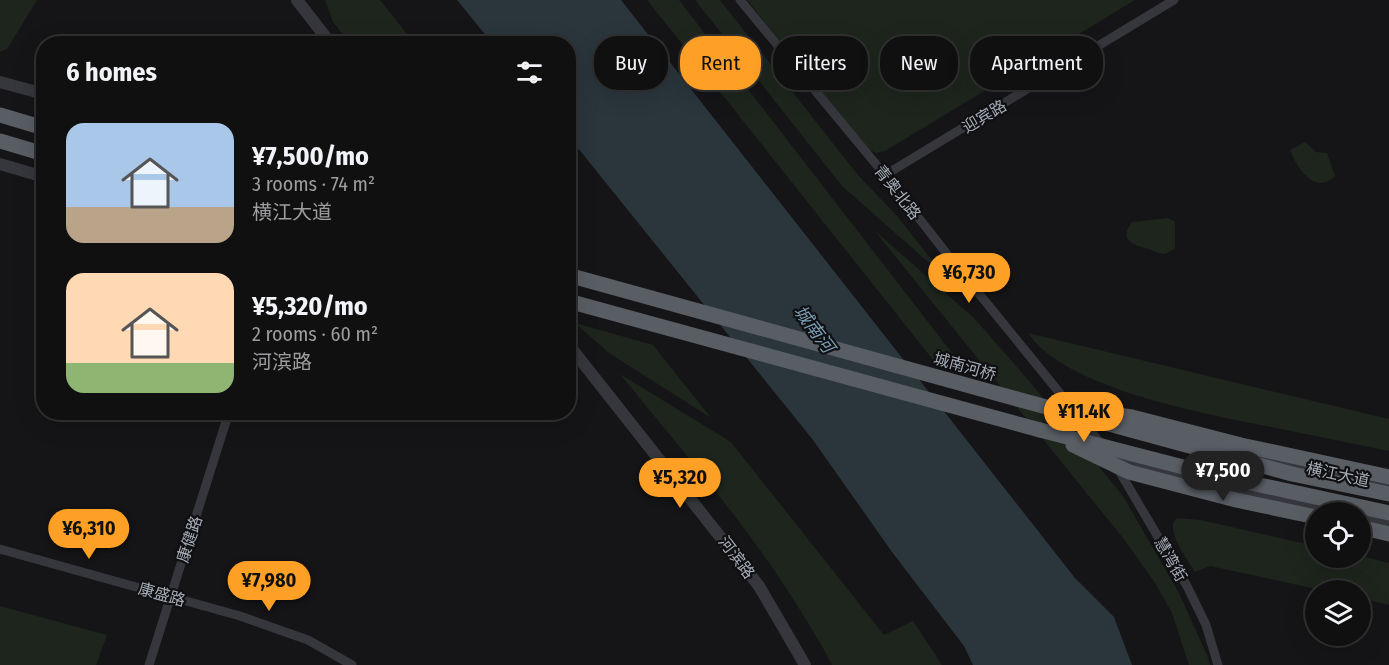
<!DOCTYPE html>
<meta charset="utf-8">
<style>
:root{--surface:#101011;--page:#19191a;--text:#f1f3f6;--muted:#9c9d9f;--line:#303031;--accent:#fea026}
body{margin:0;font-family:"Fira Sans Condensed","Noto Sans SC",sans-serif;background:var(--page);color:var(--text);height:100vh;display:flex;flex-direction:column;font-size:22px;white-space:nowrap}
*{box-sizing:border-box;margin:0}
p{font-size:20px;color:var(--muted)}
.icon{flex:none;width:33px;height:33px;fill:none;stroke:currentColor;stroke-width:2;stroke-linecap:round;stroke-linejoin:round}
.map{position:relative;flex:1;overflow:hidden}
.details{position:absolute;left:36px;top:36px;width:540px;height:384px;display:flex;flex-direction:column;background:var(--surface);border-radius:24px;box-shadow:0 6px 24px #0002,0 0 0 2px var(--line)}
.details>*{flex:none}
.guide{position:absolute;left:594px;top:36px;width:570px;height:54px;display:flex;gap:12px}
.controls{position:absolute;left:1305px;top:502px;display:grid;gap:12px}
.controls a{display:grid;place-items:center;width:66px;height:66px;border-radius:50%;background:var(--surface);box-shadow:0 6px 24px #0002,0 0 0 2px var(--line);font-size:30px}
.price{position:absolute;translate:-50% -51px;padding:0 14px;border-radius:21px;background:var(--accent);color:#111;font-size:20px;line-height:39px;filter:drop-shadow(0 2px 3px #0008)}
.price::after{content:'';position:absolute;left:50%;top:36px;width:18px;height:14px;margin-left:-9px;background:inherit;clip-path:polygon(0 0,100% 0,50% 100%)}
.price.active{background:#222;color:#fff}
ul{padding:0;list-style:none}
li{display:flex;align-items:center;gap:18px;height:150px;padding:0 30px}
li span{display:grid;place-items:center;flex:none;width:168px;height:120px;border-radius:18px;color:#555}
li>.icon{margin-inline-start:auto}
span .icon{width:72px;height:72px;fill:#fffc;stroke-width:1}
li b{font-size:26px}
h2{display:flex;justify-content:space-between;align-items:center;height:72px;padding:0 30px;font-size:26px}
.tag{padding:0 21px;border-radius:24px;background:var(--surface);box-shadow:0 6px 24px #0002,0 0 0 2px var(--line);font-size:21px;line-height:54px}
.tag.active{background:var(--accent);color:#111}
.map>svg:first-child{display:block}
.green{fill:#1d251d}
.water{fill:#2a353c}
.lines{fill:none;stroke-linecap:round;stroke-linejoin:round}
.minor{stroke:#35373c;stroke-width:9}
.tertiary{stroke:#35373c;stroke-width:12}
.trunk{stroke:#595d64;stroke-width:15}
.trunk-bridge{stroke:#595d64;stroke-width:15}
.labels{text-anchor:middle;stroke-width:4.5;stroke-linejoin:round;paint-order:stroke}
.street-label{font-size:16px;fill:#a6adb8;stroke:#101012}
.water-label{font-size:18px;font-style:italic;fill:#7a9fb5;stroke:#101012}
</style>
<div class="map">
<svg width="1389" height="665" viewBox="0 0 1389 665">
<rect width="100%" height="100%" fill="#151517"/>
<!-- green -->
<g class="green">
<polygon points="0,0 37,0 7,49 0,52"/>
<polygon points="325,0 380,0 414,43 350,43 333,22"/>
<polygon points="647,0 679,0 966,371 937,365"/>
<polygon points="695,0 720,0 858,175 898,217 945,277 842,186"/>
<polygon points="747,0 1135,0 885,151 876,153 864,147"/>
<path d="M1305,142L1316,152L1327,153L1335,176C1315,196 1297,168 1290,150Z"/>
<path d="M1168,218L1175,222V248C1171,251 1167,254 1163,254C1158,253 1153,251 1149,249C1133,245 1118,240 1132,222Z"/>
<polygon points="874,230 974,318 1030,382 1123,496 1179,593 1207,655 1210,665 1189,665 1172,613 1155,583 1127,543"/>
<polygon points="575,323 653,345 711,418 609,353"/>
<path d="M1028,333L1389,419V451C1351,443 1314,436 1276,428C1211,415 1066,390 1028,333Z"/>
<path d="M620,374L731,442L884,635L913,621L942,665H832C821,643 808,623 795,602C744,521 680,448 620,374Z"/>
<path d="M1177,518L1201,520L1315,546L1316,558H1360L1361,556L1389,563V605L1361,598L1360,591H1326L1210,566L1195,572C1188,560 1163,528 1177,518Z"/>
<polygon points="0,606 107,635 96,665 0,665"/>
</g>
<!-- water -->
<polygon class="water" points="457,0 621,0 1075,578 1114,617 1132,665 973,665 964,646 892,552 813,440 569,137 568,44 492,43"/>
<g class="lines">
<!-- minor -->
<g class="minor">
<polyline points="740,0 885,175 954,263 1102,445"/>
<polyline points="885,175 1174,0"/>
<polyline points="1118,469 1187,586 1206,625 1218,665"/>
<polyline points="0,549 240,616 308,640 352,665"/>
<polyline points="149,665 229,412"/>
</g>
<!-- tertiary -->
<g class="tertiary">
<polyline points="297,0 331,44"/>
<polyline points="0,82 44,94"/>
<polyline points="0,164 44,177"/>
<polyline points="568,344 759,586 805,665"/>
<polyline points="1244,453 1389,485"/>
<polyline points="1112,458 1258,496 1341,513"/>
<polyline points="1360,517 1389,523"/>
</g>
<!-- trunk -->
<g class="trunk">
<polyline points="0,115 44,128"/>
<polyline points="0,141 44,154"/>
<polyline points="568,275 1017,399"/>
<polyline points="568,301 1040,430"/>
<polyline points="1360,527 1389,534"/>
</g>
<!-- trunk-bridge -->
<g class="trunk-bridge">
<polyline points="1017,399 1292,474 1389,494"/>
<polyline points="1090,411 1132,417 1241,445 1389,477"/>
<polyline points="1040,430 1214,475 1389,513"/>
<polyline points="1073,445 1129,472 1236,500 1316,517"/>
</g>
</g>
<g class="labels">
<!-- street labels -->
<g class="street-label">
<text transform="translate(984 116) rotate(-31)" y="6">迎宾路</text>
<text transform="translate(898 192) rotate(52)" y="6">青奥北路</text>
<text transform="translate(965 366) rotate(16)" y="6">城南河桥</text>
<text transform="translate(1338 474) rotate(12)" y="6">横江大道</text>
<text transform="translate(189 539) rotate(-72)" y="6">康健路</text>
<text transform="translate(737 557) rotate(53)" y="6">河滨路</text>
<text transform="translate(1171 559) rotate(60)" y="6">慧湾街</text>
<text transform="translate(162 594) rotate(16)" y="6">康盛路</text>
</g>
<!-- water labels -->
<g class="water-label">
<text transform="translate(814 329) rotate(53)" y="6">城南河</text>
</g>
</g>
</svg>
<div class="controls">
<a><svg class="icon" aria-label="locate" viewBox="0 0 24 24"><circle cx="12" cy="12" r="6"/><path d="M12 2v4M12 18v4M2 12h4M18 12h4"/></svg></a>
<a><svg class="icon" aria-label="layers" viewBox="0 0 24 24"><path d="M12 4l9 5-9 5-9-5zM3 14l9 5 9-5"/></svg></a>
</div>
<b class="price" style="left:969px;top:304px">¥6,730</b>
<b class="price" style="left:1084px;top:443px">¥11.4K</b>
<b class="price active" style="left:1223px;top:502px">¥7,500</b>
<b class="price" style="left:680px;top:509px">¥5,320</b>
<b class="price" style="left:89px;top:560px">¥6,310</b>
<b class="price" style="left:269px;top:612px">¥7,980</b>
<div class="guide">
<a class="tag">Buy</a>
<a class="tag active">Rent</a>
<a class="tag">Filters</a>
<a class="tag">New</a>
<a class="tag">Apartment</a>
</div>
<section class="details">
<h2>6 homes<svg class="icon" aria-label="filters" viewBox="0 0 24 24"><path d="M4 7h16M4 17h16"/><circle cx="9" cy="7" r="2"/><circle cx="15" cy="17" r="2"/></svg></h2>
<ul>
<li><span style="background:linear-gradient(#a9c7e8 70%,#b9a48a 0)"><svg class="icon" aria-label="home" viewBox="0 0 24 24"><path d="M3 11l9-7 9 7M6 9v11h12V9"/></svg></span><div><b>¥7,500/mo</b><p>3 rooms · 74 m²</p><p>横江大道</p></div></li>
<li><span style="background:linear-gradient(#ffd9b3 75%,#8fb573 0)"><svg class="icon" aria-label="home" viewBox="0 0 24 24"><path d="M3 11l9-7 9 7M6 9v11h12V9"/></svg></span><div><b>¥5,320/mo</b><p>2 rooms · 60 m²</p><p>河滨路</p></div></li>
</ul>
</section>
</div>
